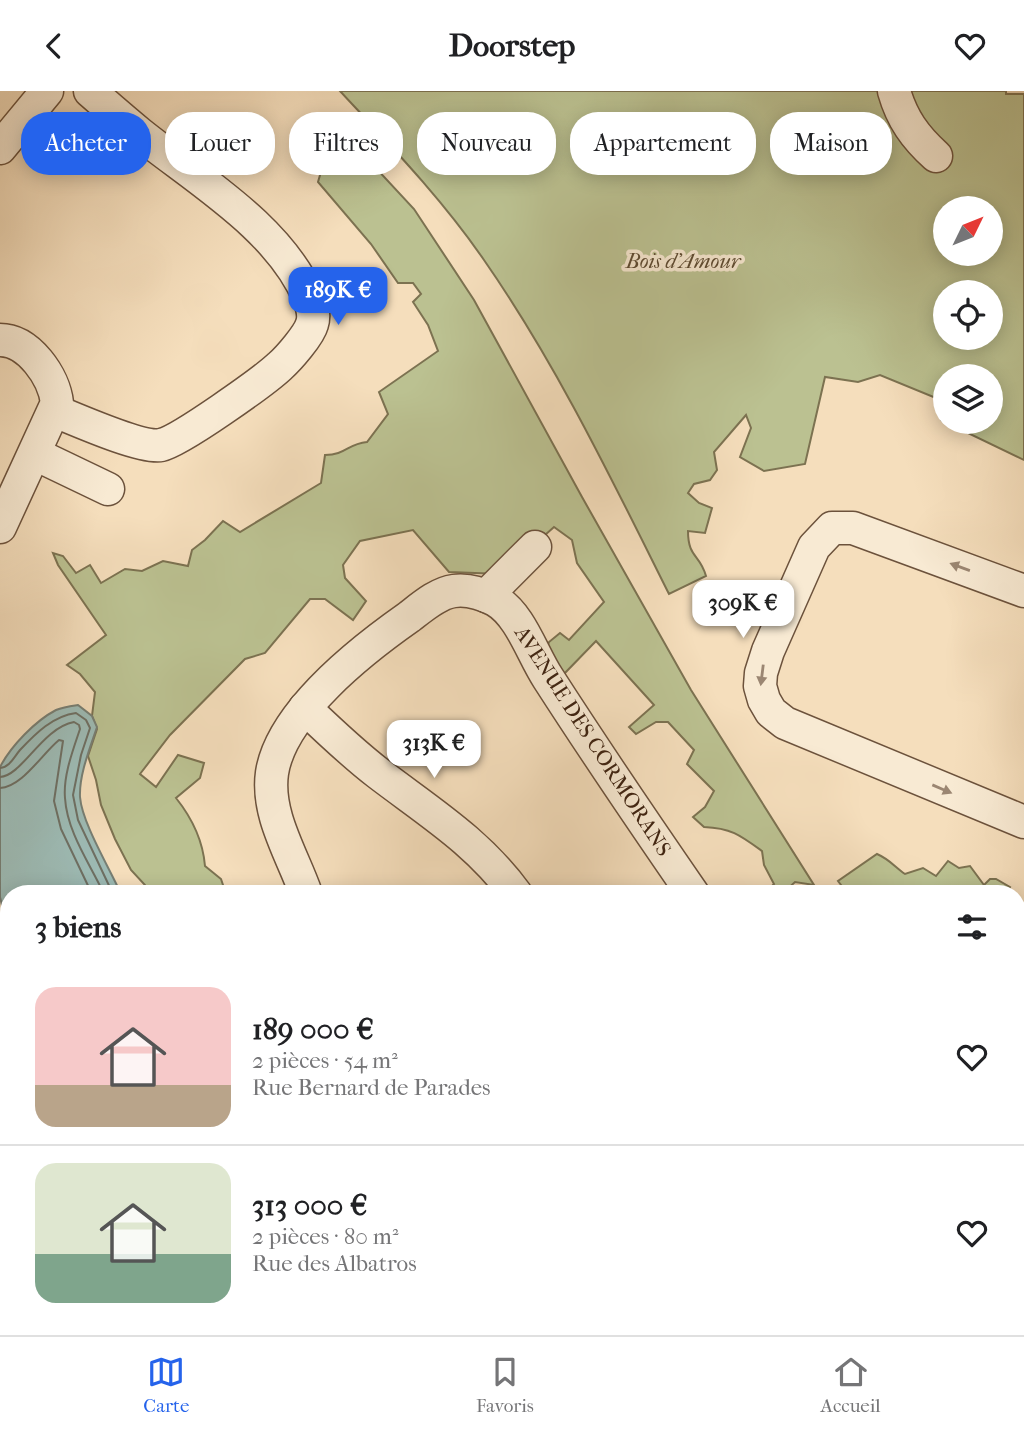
<!DOCTYPE html>
<html lang="fr">
<meta charset="utf-8">
<style>
:root{--surface:#fff;--page:#f2f2f2;--text:#202124;--muted:#757577;--line:#e0e0e0;--accent:#2563eb}
body{margin:0;font-family:"IM FELL French Canon",serif;background:var(--page);color:var(--text);height:100vh;display:flex;flex-direction:column;font-size:26px;white-space:nowrap}
*{box-sizing:border-box;margin:0}
p{font-size:23px;color:var(--muted)}
.icon{flex:none;width:38px;height:38px;fill:none;stroke:currentColor;stroke-width:2;stroke-linecap:round;stroke-linejoin:round}
.map{position:relative;flex:1;overflow:hidden}
.panel{position:absolute;left:0px;top:794px;width:1026px;height:450px;display:flex;flex-direction:column;background:var(--surface);border-radius:28px 28px 0 0;box-shadow:0 4px 18px #0003}
.panel>*{flex:none}
.banner{position:absolute;left:21px;top:21px;width:984px;height:63px;display:flex;gap:14px}
.needle{width:46px;rotate:47deg}
.fabs{position:absolute;left:933px;top:105px;display:grid;gap:14px}
.fabs a{display:grid;place-items:center;width:70px;height:70px;border-radius:50%;background:var(--surface);box-shadow:0 4px 18px #0003;font-size:35px}
.price{position:absolute;translate:-50% -60px;padding:0 16px;border-radius:14px;background:#fff;color:#222;font-size:23px;line-height:46px;filter:drop-shadow(0 2px 4px #0008)}
.price::after{content:'';position:absolute;left:50%;top:42px;width:21px;height:16px;margin-left:-10px;background:inherit;clip-path:polygon(0 0,100% 0,50% 100%)}
.price.selected{background:var(--accent);color:#fff}
ul{padding:0;list-style:none}
li{display:flex;align-items:center;gap:21px;height:175px;padding:0 35px}
li+li{border-top:2px solid var(--line)}
li span{display:grid;place-items:center;flex:none;width:196px;height:140px;border-radius:21px;color:#555}
li>.icon{margin-inline-start:auto}
span .icon{width:84px;height:84px;fill:#fffc;stroke-width:1}
li b{font-size:30px}
h2{display:flex;justify-content:space-between;align-items:center;height:84px;padding:0 35px;font-size:30px}
.pill{padding:0 24px;border-radius:28px;background:var(--surface);box-shadow:0 4px 18px #0003;font-size:24px;line-height:63px}
.pill.selected{background:var(--accent);color:#fff}
header{display:flex;justify-content:space-between;align-items:center;height:91px;padding:0 35px;background:var(--surface);font-size:32px;font-weight:800}
.menu{display:flex;justify-content:space-around;align-items:center;height:98px;border-top:2px solid var(--line);background:var(--surface);font-size:19px;color:var(--muted)}
.menu a{display:grid;justify-items:center;gap:4px}
.menu .selected{color:var(--accent)}
.map>svg:first-child{display:block}
.green{fill:#bbc191;stroke:#7c7251;stroke-width:2;fill-rule:evenodd}
.water{fill:#9dbbb5;stroke:#777e73;stroke-width:2}
.lines{fill:none;stroke-linecap:round;stroke-linejoin:round}
.shore{stroke:#6e6f63;stroke-width:2}
.minor-casing{stroke:#6c523c;stroke-width:35}
.minor{stroke:#f8ead3;stroke-width:32}
.oneway{fill:#9b8672}
.labels{text-anchor:middle;stroke-width:7;stroke-linejoin:round;paint-order:stroke}
.park-label{font-size:21px;font-style:italic;fill:#5d4a31;stroke:#f8ead3}
.street-label{font-size:21px;fill:#3e2311;stroke:#f8ead3}
</style>
<header><svg class="icon" aria-label="back" viewBox="0 0 24 24"><path d="M15 5l-7 7 7 7"/></svg>Doorstep<svg class="icon" aria-label="heart" viewBox="0 0 24 24"><path d="M12 20l-8-8c-3-5 5-10 8-4 3-6 11-1 8 4z"/></svg></header>
<div class="map">
<svg width="1024" height="1244" viewBox="0 0 1024 1244">
<rect width="100%" height="100%" fill="#f5debc"/>
<filter id="stains"><feTurbulence type="fractalNoise" baseFrequency=".00286" numOctaves="4"/><feColorMatrix values="0 0 0 0 .2 0 0 0 0 .09 0 0 0 0 .02 0 0 0 .5 -.17"/></filter>
<radialGradient id="worn" r=".72"><stop offset=".6" stop-color="#630" stop-opacity="0"/><stop offset="1" stop-color="#630" stop-opacity=".3"/></radialGradient>
<!-- green -->
<g class="green">
<path d="M340,0H1006V3H1024V369L941,329L936,307L880,284L858,291L825,286L805,373L764,380L740,366L751,337L746,324L714,361L717,379L710,389L694,393L688,402L699,412L712,417L705,442L688,440C688,467 700,463 706,485L669,503C612,389 557,274 484,169C442,108 390,54 340,0ZM945,117H990V163H945ZM945,201H990V247H945ZM945,285H990V331H945Z"/>
<path d="M335,33L414,118L474,209L582,406L691,599L814,794L795,791L782,803H764L774,793L764,774L762,760C740,744 731,737 704,736L693,726L705,716L714,700L687,673L694,659L668,631H656L636,643L629,636L654,614L596,550L562,585L546,558L549,551L560,542L569,549L604,511L577,472L572,449L554,436L501,483L449,481L413,439L360,450L343,474L345,487L366,510L353,529L325,508H310L265,562L245,568L170,644L140,683L156,696L178,664L204,672L200,687L176,707C192,727 203,751 205,775L221,788L226,803H149L145,794L131,779L115,748L101,714L96,689L88,665L97,638L92,625L95,601L80,583L67,574L106,544L58,474L53,462L63,465L76,482L90,474L101,492L125,478L142,480L163,470L188,475L192,459L205,449L223,430L240,441L321,392L325,364C346,364 347,353 367,351L388,323L379,301L438,260L428,234L413,211L421,203L413,192H398L371,153L318,91Z"/>
<path d="M877,763C889,768 895,776 905,783L923,777L936,785L948,770L959,777L970,775L984,794L990,788H996L1010,796L1006,803H848L838,790Z"/>
<polygon points="1017,896 1024,897 1024,959 1017,977"/>
<polygon points="9,1059 9,1236 167,1236 153,1244 0,1244 0,1219 2,1218 0,1208 0,1063"/>
</g>
<!-- water -->
<path class="water" d="M78,614L92,625L97,636C90,657 79,684 80,706C82,732 110,778 121,803H9V844L0,806V676C11,655 35,630 56,619C63,616 71,615 78,614Z"/>
<g class="lines">
<!-- shore -->
<g class="shore">
<path d="M0,677C10,676 14,666 20,659C36,642 53,625 76,622L86,629L90,637L81,664L73,704L78,729L113,803"/>
<path d="M0,686C22,685 42,637 74,631L79,634L80,638C73,659 63,685 65,707C67,741 90,773 104,803"/>
<path d="M0,697C22,696 41,664 59,649L63,650L54,710L61,738L92,803"/>
</g>
<!-- minor casing -->
<g class="minor-casing">
<g id="minor">
<path d="M894,0C902,28 915,46 936,65"/>
<polyline points="0,57 47,0"/>
<path d="M0,249C29,249 54,286 57,312L0,436"/>
<path d="M55,320C75,328 142,358 161,354C180,350 264,290 280,275C289,267 309,244 312,233C315,224 312,215 309,207C279,136 196,88 139,42C122,28 106,14 90,0"/>
<polyline points="35,363 108,398"/>
<polyline points="1024,500 853,437 832,437 814,456 768,560 761,582 760,595 764,609 771,621 785,632 1024,731"/>
<polyline points="486,505 535,456"/>
<path d="M305,617C329,640 352,662 378,682C429,721 477,750 516,803"/>
<path d="M306,803C293,765 266,724 272,682C281,622 362,559 409,526C422,516 438,502 454,500C469,498 483,503 495,509C521,524 532,563 548,587C595,660 644,732 693,803"/>
<polyline points="1017,1092 1024,1092"/>
<polyline points="351,1236 353,1244"/>
<polyline points="458,1236 483,1244"/>
<polyline points="823,1236 825,1244"/>
<polyline points="882,1236 890,1244"/>
<polyline points="627,1244 655,1236"/>
<polyline points="760,1244 762,1236"/>
</g>
</g>
<!-- minor -->
<use href="#minor" class="minor"/>
</g>
<!-- one-way arrows -->
<defs><path id="oneway-solid" d="M-6-.8H1V-3.2L6.5 0L1 3.2V.8H-6Z" transform="scale(1.75)"/></defs>
<g class="oneway">
<use href="#oneway-solid" transform="translate(960 476) rotate(-160)"/>
<use href="#oneway-solid" transform="translate(762 584) rotate(97)"/>
<use href="#oneway-solid" transform="translate(942 698) rotate(23)"/>
</g>
<g class="labels">
<!-- park labels -->
<g class="park-label">
<text x="683" y="177">Bois d'Amour</text>
</g>
<!-- street labels -->
<g class="street-label">
<text transform="translate(593 650) rotate(57)" y="7">AVENUE DES CORMORANS</text>
</g>
</g>
<rect width="100%" height="100%" filter="url(#stains)"/>
<rect width="100%" height="100%" fill="url(#worn)"/>
</svg>
<div class="fabs">
<a><svg class="needle" viewBox="-14 -14 28 28"><path d="M0-13l5 13h-10z" fill="#e53935"/><path d="M0 13l5-13h-10z" fill="#757577"/></svg></a>
<a><svg class="icon" aria-label="locate" viewBox="0 0 24 24"><circle cx="12" cy="12" r="6"/><path d="M12 2v4M12 18v4M2 12h4M18 12h4"/></svg></a>
<a><svg class="icon" aria-label="layers" viewBox="0 0 24 24"><path d="M12 4l9 5-9 5-9-5zM3 14l9 5 9-5"/></svg></a>
</div>
<b class="price selected" style="left:338px;top:236px">189K €</b>
<b class="price" style="left:743px;top:549px">309K €</b>
<b class="price" style="left:434px;top:689px">313K €</b>
<div class="banner">
<a class="pill selected">Acheter</a>
<a class="pill">Louer</a>
<a class="pill">Filtres</a>
<a class="pill">Nouveau</a>
<a class="pill">Appartement</a>
<a class="pill">Maison</a>
</div>
<section class="panel">
<h2>3 biens<svg class="icon" aria-label="filters" viewBox="0 0 24 24"><path d="M4 7h16M4 17h16"/><circle cx="9" cy="7" r="2"/><circle cx="15" cy="17" r="2"/></svg></h2>
<ul>
<li><span style="background:linear-gradient(#f6c9c9 70%,#b9a48a 0)"><svg class="icon" aria-label="home" viewBox="0 0 24 24"><path d="M3 11l9-7 9 7M6 9v11h12V9"/></svg></span><div><b>189 000 €</b><p>2 pièces · 54 m²</p><p>Rue Bernard de Parades</p></div><svg class="icon" aria-label="heart" viewBox="0 0 24 24"><path d="M12 20l-8-8c-3-5 5-10 8-4 3-6 11-1 8 4z"/></svg></li>
<li><span style="background:linear-gradient(#dfe7d0 65%,#7fa58c 0)"><svg class="icon" aria-label="home" viewBox="0 0 24 24"><path d="M3 11l9-7 9 7M6 9v11h12V9"/></svg></span><div><b>313 000 €</b><p>2 pièces · 80 m²</p><p>Rue des Albatros</p></div><svg class="icon" aria-label="heart" viewBox="0 0 24 24"><path d="M12 20l-8-8c-3-5 5-10 8-4 3-6 11-1 8 4z"/></svg></li>
</ul>
</section>
</div>
<nav class="menu">
<a class="selected"><svg class="icon" aria-label="map" viewBox="0 0 24 24"><path d="M3 6l6-2 6 2 6-2v14l-6 2-6-2-6 2zM9 4v14M15 6v14"/></svg>Carte</a>
<a><svg class="icon" aria-label="saved" viewBox="0 0 24 24"><path d="M7 4h10v16l-5-4-5 4z"/></svg>Favoris</a>
<a><svg class="icon" aria-label="home" viewBox="0 0 24 24"><path d="M3 11l9-7 9 7M6 9v11h12V9"/></svg>Accueil</a>
</nav>
